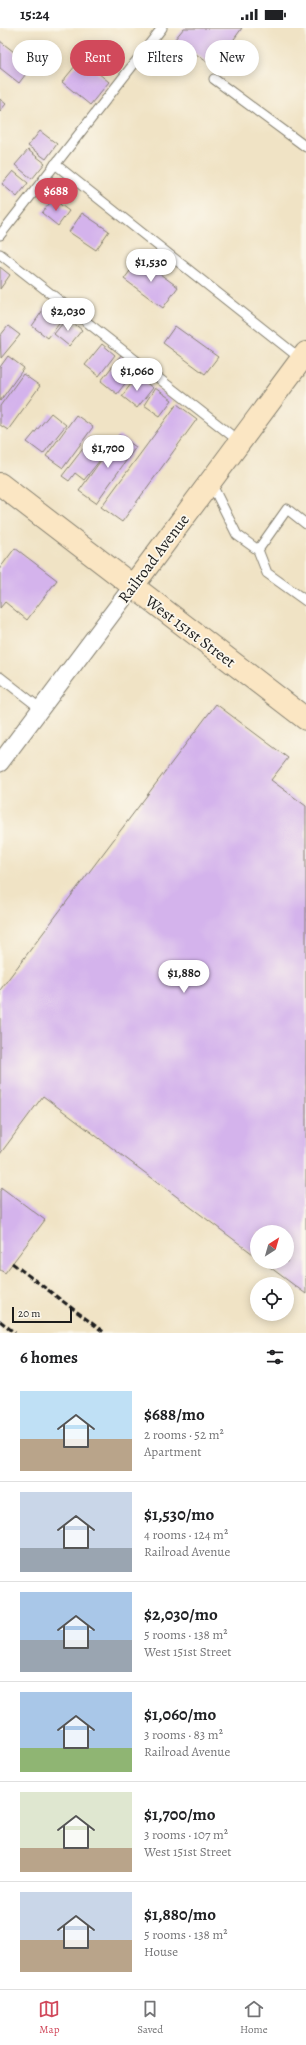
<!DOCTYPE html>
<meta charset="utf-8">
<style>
:root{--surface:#fff;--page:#f2f2f2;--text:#202124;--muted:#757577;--line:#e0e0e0;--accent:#d1495b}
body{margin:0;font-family:Alegreya,serif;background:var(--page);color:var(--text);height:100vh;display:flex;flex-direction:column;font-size:15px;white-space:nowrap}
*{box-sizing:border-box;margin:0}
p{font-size:13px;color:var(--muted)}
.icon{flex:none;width:22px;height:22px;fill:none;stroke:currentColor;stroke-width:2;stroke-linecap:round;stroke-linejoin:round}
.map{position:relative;height:1305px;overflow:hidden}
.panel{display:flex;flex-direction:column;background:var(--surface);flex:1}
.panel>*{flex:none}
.banner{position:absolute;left:12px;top:12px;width:282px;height:36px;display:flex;gap:8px}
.needle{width:26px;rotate:37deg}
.controls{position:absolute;left:250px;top:1197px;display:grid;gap:8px}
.controls a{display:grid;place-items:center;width:44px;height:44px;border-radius:50%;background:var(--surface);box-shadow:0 2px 10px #0003;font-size:20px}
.scale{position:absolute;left:12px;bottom:10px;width:60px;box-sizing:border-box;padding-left:4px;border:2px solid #1c1c1c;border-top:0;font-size:11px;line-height:14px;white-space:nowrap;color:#1c1c1c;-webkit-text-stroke:3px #fbf7ec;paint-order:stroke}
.price{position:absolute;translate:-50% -34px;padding:0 9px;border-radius:14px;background:#fff;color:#222;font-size:13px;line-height:26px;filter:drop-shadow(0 1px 2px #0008)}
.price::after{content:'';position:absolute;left:50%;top:24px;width:12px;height:9px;margin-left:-6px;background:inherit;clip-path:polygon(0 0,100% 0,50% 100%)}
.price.active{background:var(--accent);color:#fff}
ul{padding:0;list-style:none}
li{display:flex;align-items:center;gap:12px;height:100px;padding:0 20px}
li+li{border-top:1px solid var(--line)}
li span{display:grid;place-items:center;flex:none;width:112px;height:80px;border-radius:0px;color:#555}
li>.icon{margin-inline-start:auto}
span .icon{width:48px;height:48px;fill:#fffc;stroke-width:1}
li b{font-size:17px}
h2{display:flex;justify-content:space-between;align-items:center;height:48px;padding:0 20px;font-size:17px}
.pill{padding:0 14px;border-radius:18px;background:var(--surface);box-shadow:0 2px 10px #0003;font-size:14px;line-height:36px}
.pill.active{background:var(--accent);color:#fff}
.status{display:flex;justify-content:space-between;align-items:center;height:28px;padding:0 20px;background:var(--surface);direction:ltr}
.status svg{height:11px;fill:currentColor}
.tab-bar{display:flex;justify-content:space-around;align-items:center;height:56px;border-top:1px solid var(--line);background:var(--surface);font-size:11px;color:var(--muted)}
.tab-bar a{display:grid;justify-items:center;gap:2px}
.tab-bar .active{color:var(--accent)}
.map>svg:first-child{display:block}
.building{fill:#d4b3ec}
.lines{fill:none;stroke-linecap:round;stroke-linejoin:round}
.lane-casing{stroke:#868070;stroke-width:11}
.street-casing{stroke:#868070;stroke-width:19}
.secondary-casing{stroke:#868070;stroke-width:24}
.lane{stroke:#fff;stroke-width:9}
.street{stroke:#fff;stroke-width:17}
.secondary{stroke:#fbe6c3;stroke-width:22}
.rail{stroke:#1c1c1c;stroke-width:3;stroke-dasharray:6 3;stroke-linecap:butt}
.labels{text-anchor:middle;stroke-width:3.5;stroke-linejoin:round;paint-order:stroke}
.street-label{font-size:16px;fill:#1c1c1c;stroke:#fbf7ec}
</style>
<div class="status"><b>15:24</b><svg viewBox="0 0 49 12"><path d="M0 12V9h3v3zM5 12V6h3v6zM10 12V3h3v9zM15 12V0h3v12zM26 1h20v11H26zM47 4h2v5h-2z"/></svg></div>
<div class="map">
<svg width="306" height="1305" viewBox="0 0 306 1305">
<rect width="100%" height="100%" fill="#fbf7ec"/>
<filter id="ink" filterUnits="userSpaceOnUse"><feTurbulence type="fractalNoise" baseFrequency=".025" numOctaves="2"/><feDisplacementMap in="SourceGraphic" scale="8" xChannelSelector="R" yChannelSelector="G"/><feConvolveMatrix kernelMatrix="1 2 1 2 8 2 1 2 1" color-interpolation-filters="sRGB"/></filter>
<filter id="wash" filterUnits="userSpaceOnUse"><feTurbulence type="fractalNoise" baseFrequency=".012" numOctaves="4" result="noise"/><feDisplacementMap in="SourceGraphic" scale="16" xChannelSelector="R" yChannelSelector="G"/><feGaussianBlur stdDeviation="0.9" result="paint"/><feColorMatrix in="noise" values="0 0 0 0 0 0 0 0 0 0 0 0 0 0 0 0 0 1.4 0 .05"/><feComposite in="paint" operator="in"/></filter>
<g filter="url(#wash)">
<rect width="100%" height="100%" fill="#f0e3c5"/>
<g id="blocks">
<!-- building -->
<g class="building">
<polygon points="184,0 242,0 214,39 175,11"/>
<polygon points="0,13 32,38 19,55 0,40"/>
<polygon points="81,31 109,54 90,77 62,54"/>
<polygon points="0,71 6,76 0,83"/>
<polygon points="40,103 57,116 46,131 28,118"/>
<polygon points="28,122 45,135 32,151 15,137"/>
<polygon points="13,143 28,155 17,169 2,156"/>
<polygon points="53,171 69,183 58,198 42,185"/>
<polygon points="82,185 109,203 96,222 69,204"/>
<polygon points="139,231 178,259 163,280 124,251"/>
<polygon points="0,239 10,247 0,261"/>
<polygon points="45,279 62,292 48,310 32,298"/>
<polygon points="67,290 82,302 69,318 54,306"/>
<polygon points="8,298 20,307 1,330 0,308"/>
<polygon points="175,298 218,329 205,346 163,315"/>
<polygon points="102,316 115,327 99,348 85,337"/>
<polygon points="121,327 137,340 117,366 101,353"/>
<polygon points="8,328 24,340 0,373 0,339"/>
<polygon points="23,346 40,358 8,402 0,397 0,378"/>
<polygon points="137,348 153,360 137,380 122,368"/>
<polygon points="155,360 172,372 160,388 144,377"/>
<polygon points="177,376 197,391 122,494 101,479"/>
<polygon points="51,385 66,397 43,426 27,414"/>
<polygon points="76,387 93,399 63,440 46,428"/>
<polygon points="119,407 136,419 96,475 79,463"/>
<polygon points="92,409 108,422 84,452 75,445 69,453 62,448"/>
<polygon points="15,520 57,552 27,592 5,574 0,580 0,540"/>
<polygon points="216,676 288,730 271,752 306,778 306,1266 263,1234 287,1234 287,1204 257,1204 257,1229 43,1068 0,1126 0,962"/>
<polygon points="2,1160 45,1192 5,1245 0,1242 0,1163"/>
</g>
</g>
</g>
<g filter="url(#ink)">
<use href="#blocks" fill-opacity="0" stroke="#868070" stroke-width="1"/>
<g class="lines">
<!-- lane casing -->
<g class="lane-casing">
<g id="lane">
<polyline points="214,51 306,119"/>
<polyline points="55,136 301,331"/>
<polyline points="0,207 162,0"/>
<polyline points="0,226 240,414"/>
<polyline points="211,455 237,507 258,522 267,545 306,573"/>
<polyline points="258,522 287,481 306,496"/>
<polyline points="0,649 41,681"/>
</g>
</g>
<!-- street casing -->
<g class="street-casing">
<polyline id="street" points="0,735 132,559"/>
</g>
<!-- secondary casing -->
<g class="secondary-casing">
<g id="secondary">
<polyline points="0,456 306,691"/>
<polyline points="132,559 306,325"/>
</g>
</g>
<!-- lane -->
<use href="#lane" class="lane"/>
<!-- street -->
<use href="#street" class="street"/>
<!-- secondary -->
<use href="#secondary" class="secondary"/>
<!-- rail -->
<g class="rail">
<polyline points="12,1235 105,1305"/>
<polyline points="0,1293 15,1305"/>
</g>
</g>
</g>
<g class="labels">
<!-- street labels -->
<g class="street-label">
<text transform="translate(153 530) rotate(-53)" y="6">Railroad Avenue</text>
<text transform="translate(191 603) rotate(37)" y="6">West 151st Street</text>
</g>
</g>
</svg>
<div class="controls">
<a><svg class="needle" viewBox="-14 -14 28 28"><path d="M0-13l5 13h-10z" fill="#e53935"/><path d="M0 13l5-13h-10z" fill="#757577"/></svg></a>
<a><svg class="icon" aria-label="locate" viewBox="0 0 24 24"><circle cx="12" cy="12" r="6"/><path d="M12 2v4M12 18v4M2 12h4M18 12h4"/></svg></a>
</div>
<div class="scale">20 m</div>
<b class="price active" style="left:56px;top:184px">$688</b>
<b class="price" style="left:151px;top:255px">$1,530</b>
<b class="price" style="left:68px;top:304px">$2,030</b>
<b class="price" style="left:137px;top:364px">$1,060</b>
<b class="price" style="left:108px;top:441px">$1,700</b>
<b class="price" style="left:184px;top:966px">$1,880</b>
<div class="banner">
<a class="pill">Buy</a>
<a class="pill active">Rent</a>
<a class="pill">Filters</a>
<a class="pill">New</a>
</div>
</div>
<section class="panel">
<h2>6 homes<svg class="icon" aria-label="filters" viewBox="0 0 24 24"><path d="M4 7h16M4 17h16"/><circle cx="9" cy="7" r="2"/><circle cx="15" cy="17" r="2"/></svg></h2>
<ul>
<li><span style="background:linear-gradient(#bfe0f5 60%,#b9a48a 0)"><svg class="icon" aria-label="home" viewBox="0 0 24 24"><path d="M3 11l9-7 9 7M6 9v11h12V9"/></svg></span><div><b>$688/mo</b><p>2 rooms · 52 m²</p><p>Apartment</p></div></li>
<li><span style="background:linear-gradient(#c9d6e8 70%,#9aa5b1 0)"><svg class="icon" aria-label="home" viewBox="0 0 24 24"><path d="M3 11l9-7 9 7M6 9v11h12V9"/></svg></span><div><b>$1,530/mo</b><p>4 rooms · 124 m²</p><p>Railroad Avenue</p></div></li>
<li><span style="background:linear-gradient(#a9c7e8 60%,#9aa5b1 0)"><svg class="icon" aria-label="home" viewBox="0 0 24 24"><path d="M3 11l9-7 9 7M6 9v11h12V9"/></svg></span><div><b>$2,030/mo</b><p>5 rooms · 138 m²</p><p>West 151st Street</p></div></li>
<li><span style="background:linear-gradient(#a9c7e8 70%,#8fb573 0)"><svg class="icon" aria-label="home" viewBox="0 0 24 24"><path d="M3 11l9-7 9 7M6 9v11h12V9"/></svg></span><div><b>$1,060/mo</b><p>3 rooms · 83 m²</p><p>Railroad Avenue</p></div></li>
<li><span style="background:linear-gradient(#dfe7d0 70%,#b9a48a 0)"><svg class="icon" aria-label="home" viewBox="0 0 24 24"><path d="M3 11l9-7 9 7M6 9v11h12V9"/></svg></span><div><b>$1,700/mo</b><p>3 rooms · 107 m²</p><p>West 151st Street</p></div></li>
<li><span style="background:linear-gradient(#c9d6e8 60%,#b9a48a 0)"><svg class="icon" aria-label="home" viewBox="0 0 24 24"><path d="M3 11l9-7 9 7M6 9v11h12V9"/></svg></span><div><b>$1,880/mo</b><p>5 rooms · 138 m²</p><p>House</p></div></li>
</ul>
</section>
<nav class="tab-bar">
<a class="active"><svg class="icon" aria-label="map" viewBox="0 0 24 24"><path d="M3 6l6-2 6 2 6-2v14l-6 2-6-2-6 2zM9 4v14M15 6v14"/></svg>Map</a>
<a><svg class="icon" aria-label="saved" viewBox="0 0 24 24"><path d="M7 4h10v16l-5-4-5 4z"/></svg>Saved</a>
<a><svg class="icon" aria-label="home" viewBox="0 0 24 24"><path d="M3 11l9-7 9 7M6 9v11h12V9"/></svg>Home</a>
</nav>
